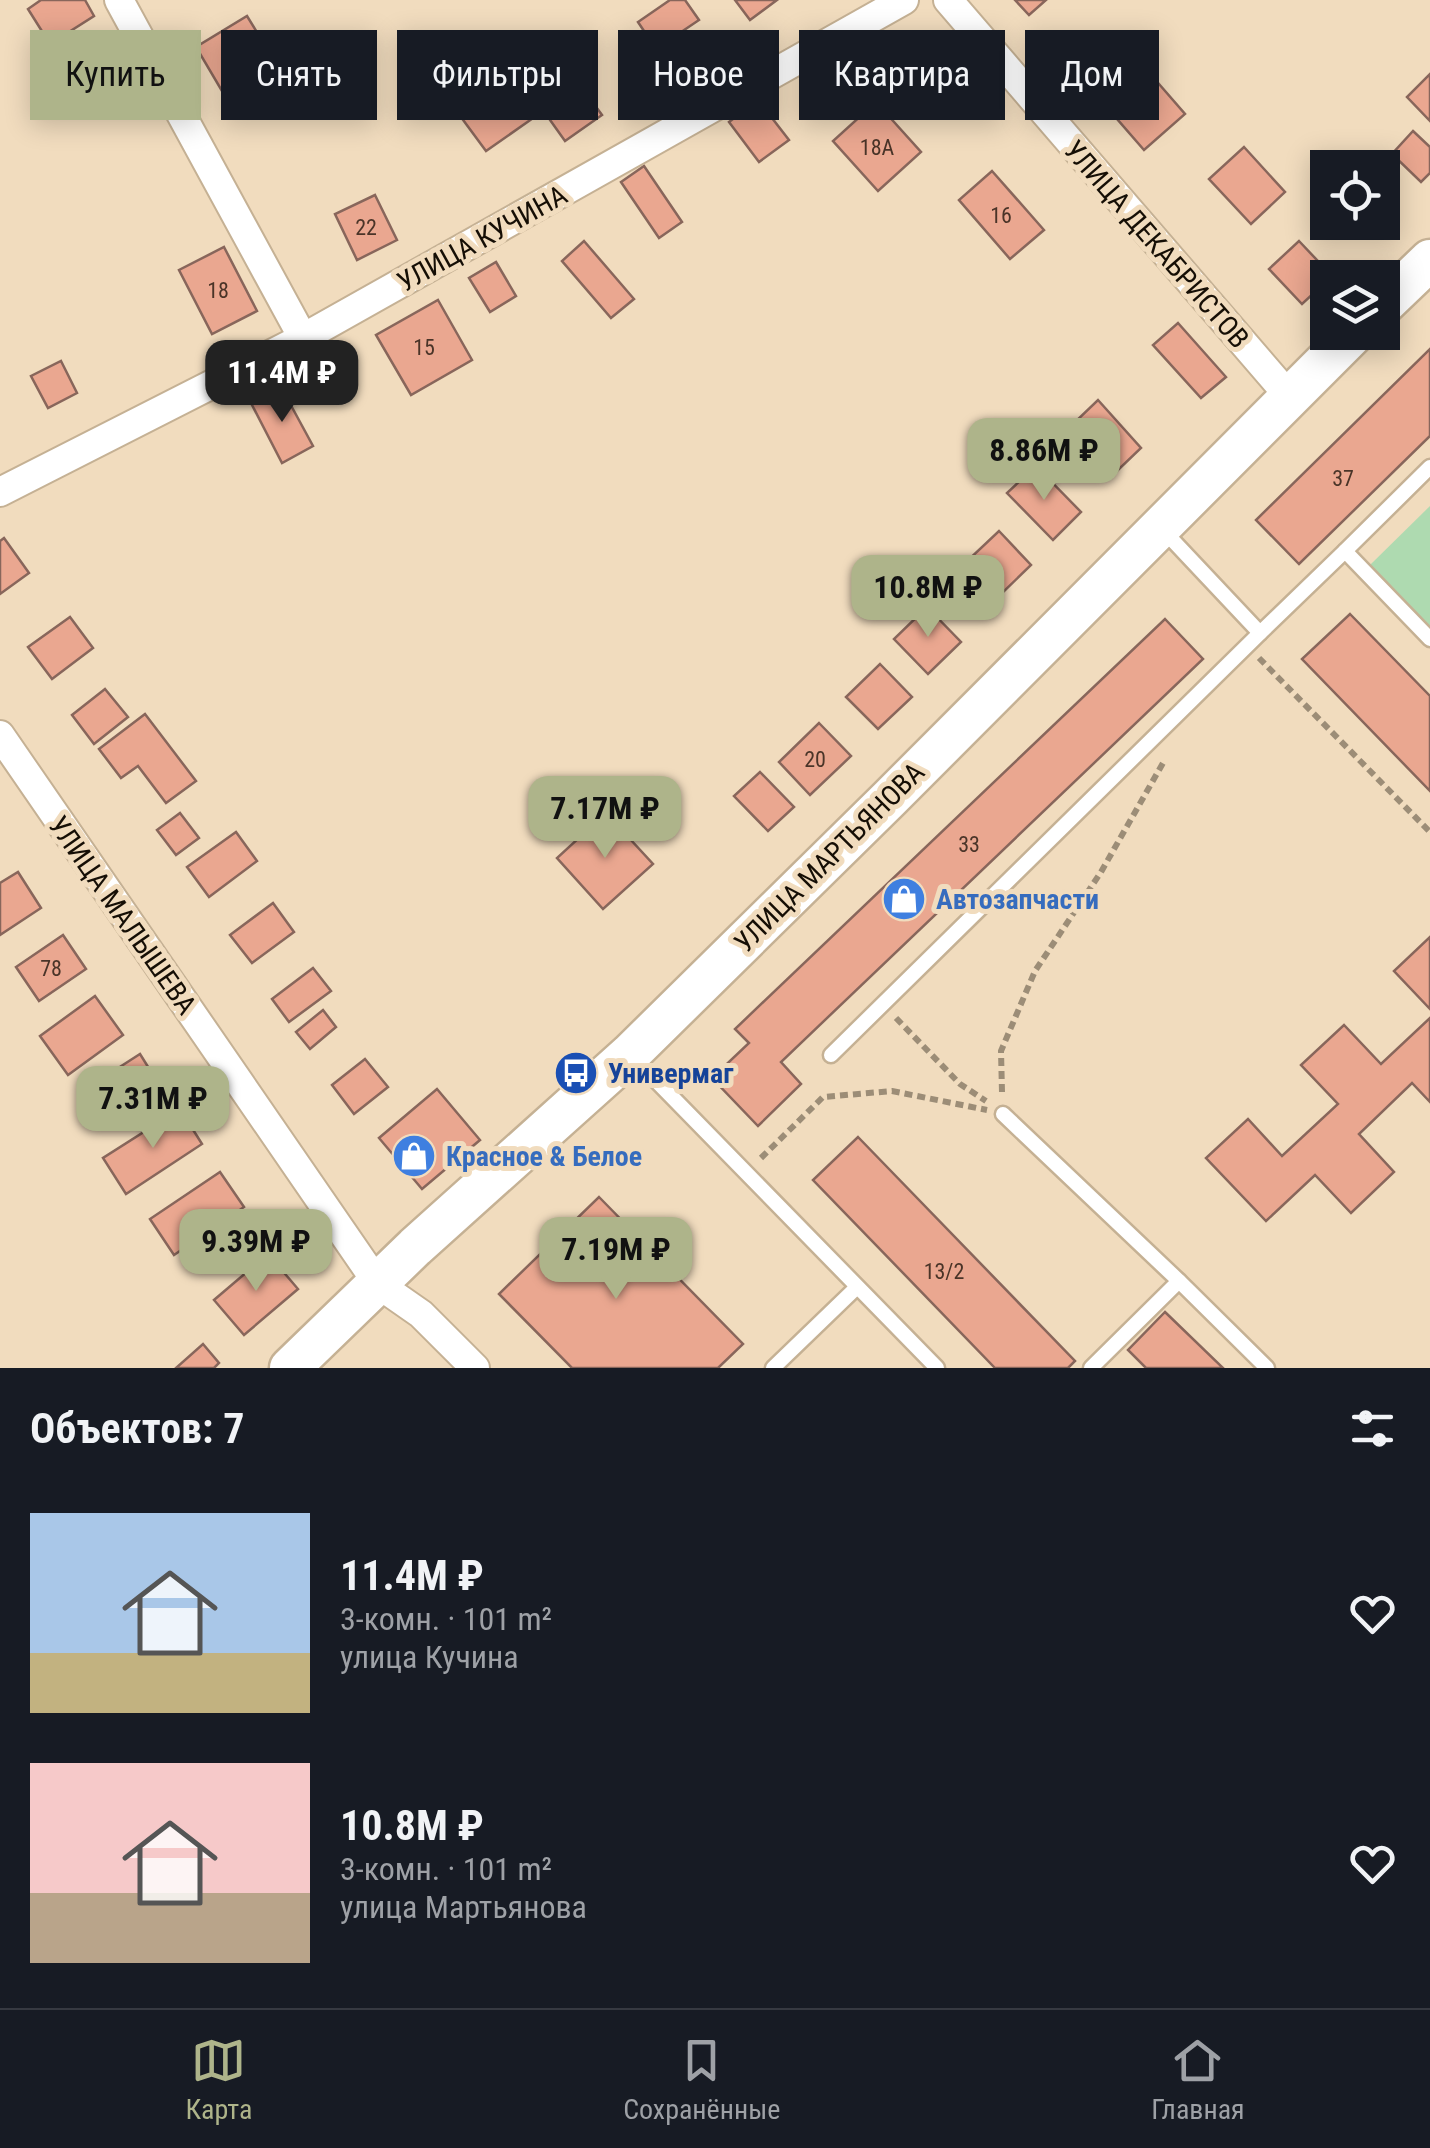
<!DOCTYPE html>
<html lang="ru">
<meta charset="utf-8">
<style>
:root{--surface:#171b24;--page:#20242c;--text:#f1f3f6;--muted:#9ea1a6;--line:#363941;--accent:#aeb48a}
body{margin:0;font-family:"Roboto Condensed",sans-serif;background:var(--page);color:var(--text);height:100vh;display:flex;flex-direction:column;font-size:38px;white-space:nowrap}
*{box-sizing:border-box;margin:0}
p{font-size:32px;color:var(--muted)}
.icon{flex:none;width:55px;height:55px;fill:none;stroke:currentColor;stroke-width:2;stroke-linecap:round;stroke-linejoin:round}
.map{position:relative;height:1368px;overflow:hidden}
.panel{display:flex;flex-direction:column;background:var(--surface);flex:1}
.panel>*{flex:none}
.hud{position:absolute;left:30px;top:30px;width:1370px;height:90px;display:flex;gap:20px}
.controls{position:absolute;left:1310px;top:150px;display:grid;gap:20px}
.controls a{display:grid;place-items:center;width:90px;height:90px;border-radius:0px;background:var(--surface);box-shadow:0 5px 25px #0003;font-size:50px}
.price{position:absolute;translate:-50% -85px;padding:0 22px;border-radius:20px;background:var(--accent);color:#111;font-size:32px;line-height:65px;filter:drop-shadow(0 2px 5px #0008)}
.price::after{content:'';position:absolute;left:50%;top:60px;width:30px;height:22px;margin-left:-15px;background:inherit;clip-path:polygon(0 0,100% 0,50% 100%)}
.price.selected{background:#222;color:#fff}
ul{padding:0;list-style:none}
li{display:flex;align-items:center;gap:30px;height:250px;padding:0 30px}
li span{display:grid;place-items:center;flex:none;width:280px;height:200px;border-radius:0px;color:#555}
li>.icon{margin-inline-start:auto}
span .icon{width:120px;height:120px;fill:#fffc;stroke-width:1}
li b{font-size:42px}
h2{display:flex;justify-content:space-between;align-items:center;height:120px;padding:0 30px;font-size:42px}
.tag{padding:0 35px;border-radius:0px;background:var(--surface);box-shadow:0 5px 25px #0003;font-size:35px;line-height:90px}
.tag.selected{background:var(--accent);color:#111}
.tab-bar{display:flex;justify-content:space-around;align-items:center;height:140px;border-top:2px solid var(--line);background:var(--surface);font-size:28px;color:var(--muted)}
.tab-bar a{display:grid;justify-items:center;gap:5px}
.tab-bar .selected{color:var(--accent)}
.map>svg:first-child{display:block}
.green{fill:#aedab0}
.building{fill:#eaa790;stroke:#88665b;stroke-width:2.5}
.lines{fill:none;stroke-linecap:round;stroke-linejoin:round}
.lane-casing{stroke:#c5b194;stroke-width:19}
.street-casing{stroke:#c5b194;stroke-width:32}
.secondary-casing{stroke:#c5b194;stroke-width:45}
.path{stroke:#9c8d77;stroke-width:6;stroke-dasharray:8 5;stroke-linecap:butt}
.lane{stroke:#fff;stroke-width:14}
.street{stroke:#fff;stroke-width:28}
.secondary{stroke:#fff;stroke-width:40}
.labels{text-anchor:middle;stroke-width:10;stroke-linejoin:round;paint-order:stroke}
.number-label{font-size:22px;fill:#4a3428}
.street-label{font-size:28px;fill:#150e05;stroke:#f1dcbe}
.shop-label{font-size:28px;font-weight:bold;fill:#366cbe;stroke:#f1dcbe;text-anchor:start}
.transit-label{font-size:28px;font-weight:bold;fill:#164399;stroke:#f1dcbe;text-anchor:start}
</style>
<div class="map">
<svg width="1430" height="1368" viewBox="0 0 1430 1368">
<rect width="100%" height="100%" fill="#f1dcbe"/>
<!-- green -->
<polygon class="green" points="1430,506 1430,626 1370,565"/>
<!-- building -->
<g class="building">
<polygon points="41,0 85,0 94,16 50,44 28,9"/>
<polygon points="670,0 685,0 699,20 656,49 638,22"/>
<polygon points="735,0 777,0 750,20"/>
<polygon points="1015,0 1046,0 1029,15"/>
<polygon points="247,16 274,60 222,91 196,47"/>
<polygon points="115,57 137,91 95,118 73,85"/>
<polygon points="564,63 602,115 565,141 528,89"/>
<polygon points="505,73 536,116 486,151 455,109"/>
<polygon points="1430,74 1430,121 1407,97"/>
<polygon points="1159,84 1185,114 1144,150 1118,120"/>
<polygon points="758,100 789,140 759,162 729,122"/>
<polygon points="876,102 921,152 878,191 833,141"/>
<polygon points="1413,131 1430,147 1430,173 1421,182 1392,154"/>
<polygon points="1244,147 1285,192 1251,224 1209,179"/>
<polygon points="644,166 682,222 659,238 621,182"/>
<polygon points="992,171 1044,230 1010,259 959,200"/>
<polygon points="375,195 397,240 357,260 335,214"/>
<polygon points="584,241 634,299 611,318 562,261"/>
<polygon points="1299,241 1332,276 1328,278 1328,280 1302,304 1269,269"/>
<polygon points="224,247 257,311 212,334 179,270"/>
<polygon points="496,262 516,296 490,312 469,278"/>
<polygon points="438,300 472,360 411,395 376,335"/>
<polygon points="1178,323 1226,377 1201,398 1153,345"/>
<polygon points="1430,349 1430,436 1299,564 1256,520"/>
<polygon points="61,361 77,393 48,408 31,376"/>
<polygon points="281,387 313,446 282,463 251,403"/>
<polygon points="1098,400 1141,448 1117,471 1074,423"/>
<polygon points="1036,466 1081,512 1053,540 1007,493"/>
<polygon points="999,531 1031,565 997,598 964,564"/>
<polygon points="4,538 29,573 0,594 0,541"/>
<polygon points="927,607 961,642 928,674 894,639"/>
<polygon points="1350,614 1430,696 1430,791 1302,659"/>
<polygon points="70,617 93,648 52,679 28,647"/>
<polygon points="1165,619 1203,659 781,1062 801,1084 758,1126 712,1078 749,1043 735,1029"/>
<polygon points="880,664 912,697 878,729 846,697"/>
<polygon points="105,689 128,717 94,744 72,715"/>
<polygon points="145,714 196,781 166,803 138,766 121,778 99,749"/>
<polygon points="819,723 851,756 810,795 779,762"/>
<polygon points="760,772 794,807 768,831 734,796"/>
<polygon points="180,813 199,838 176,855 157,830"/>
<polygon points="606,813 653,864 603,909 557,858"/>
<polygon points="236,832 257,861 209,897 187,867"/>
<polygon points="18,872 41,908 0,935 0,883"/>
<polygon points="273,903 294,932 252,963 230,935"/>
<polygon points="63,935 86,969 39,1001 16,967"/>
<polygon points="1430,937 1430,1009 1394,971"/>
<polygon points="313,968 331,991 289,1022 272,999"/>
<polygon points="95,996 123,1035 68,1075 40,1036"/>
<polygon points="323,1010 336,1027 310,1049 296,1032"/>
<polygon points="1430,1018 1430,1102 1412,1083 1359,1134 1394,1172 1351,1213 1315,1175 1266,1221 1206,1158 1248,1119 1282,1156 1338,1104 1301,1065 1344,1025 1381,1064"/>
<polygon points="140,1054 160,1086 105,1121 84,1090"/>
<polygon points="365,1059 388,1087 354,1114 332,1085"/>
<polygon points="437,1089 480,1140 422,1189 379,1138"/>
<polygon points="180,1109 202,1144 126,1194 103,1158"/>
<polygon points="858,1137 1075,1361 1068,1368 995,1368 813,1180"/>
<polygon points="220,1172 244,1207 174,1255 150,1219"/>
<polygon points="599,1197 743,1344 718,1368 572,1368 499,1294"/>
<polygon points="268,1254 298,1289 244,1335 214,1300"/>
<polygon points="1165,1312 1223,1368 1146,1368 1128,1350"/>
<polygon points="203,1344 219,1363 214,1368 176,1368"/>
</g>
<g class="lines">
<!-- lane casing -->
<g class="lane-casing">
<g id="lane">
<polyline points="1430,467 1345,551 1430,639"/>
<polyline points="1163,530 1260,633 1345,551"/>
<polyline points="831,1055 1260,633"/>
<polyline points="634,1058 937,1368"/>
<polyline points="1003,1114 1179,1281"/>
<polyline points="773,1368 857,1287"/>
<polyline points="1091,1368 1179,1281 1267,1368"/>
</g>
</g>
<!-- street casing -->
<g class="street-casing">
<g id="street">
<polyline points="119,0 303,338"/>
<polyline points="948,0 1289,396"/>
<polyline points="0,492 303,338 904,0"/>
<polyline points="0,735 378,1284 421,1314 475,1368"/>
</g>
</g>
<!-- secondary casing -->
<g class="secondary-casing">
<g id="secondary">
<polyline points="1382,306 1430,260"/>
<polyline points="290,1368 415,1247 630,1054 890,798 1355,332"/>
</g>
</g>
<!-- path -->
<g class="path">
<polyline points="1259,658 1430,832"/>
<polyline points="896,1018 960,1084 986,1101"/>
<polyline points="1002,1092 1001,1051 1035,971 1101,872 1163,763"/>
<polyline points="761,1158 823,1097 892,1091 987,1110"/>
</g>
<!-- lane -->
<use href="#lane" class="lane"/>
<!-- street -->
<use href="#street" class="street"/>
<!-- secondary -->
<use href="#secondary" class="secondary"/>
</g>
<!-- icons -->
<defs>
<g id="shop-disc" transform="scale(2.25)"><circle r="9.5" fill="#3f7fe0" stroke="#f1dcbe"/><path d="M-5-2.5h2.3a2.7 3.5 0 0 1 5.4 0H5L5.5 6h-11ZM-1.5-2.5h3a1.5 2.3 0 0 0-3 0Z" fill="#fff"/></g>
<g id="bus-disc" transform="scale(2.25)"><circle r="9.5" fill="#1a4fb4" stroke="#f1dcbe"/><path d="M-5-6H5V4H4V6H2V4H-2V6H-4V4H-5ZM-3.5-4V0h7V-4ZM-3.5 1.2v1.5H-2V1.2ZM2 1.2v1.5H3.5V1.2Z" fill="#fff"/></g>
</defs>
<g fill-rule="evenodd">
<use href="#shop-disc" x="904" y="899"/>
<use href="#bus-disc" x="576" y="1073"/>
<use href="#shop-disc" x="414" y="1156"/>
</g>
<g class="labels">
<!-- number labels -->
<g class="number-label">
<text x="877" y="155">18А</text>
<text x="1001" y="223">16</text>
<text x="366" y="235">22</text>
<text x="218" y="298">18</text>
<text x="424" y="355">15</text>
<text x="1343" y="486">37</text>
<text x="815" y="767">20</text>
<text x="969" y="852">33</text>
<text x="51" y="976">78</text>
<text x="944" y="1279">13/2</text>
</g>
<!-- street labels -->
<g class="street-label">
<text transform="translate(482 238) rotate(-29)" y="10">УЛИЦА КУЧИНА</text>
<text transform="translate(1157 244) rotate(49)" y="10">УЛИЦА ДЕКАБРИСТОВ</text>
<text transform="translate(829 857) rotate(-45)" y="10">УЛИЦА МАРТЬЯНОВА</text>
<text transform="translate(123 915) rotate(55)" y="10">УЛИЦА МАЛЫШЕВА</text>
</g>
<!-- shop labels -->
<g class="shop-label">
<text x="936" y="909">Автозапчасти</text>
<text x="446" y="1166">Красное &amp; Белое</text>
</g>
<!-- transit labels -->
<g class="transit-label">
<text x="608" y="1083">Универмаг</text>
</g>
</g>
</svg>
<div class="controls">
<a><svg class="icon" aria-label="locate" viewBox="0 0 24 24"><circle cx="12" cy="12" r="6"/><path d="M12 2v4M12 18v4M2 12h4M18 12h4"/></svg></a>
<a><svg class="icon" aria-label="layers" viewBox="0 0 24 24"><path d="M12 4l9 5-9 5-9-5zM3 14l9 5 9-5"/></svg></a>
</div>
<b class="price selected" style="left:282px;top:425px">11.4M ₽</b>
<b class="price" style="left:1044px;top:503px">8.86M ₽</b>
<b class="price" style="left:928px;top:640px">10.8M ₽</b>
<b class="price" style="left:605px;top:861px">7.17M ₽</b>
<b class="price" style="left:153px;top:1151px">7.31M ₽</b>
<b class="price" style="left:256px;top:1294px">9.39M ₽</b>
<b class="price" style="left:616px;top:1302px">7.19M ₽</b>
<div class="hud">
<a class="tag selected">Купить</a>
<a class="tag">Снять</a>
<a class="tag">Фильтры</a>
<a class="tag">Новое</a>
<a class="tag">Квартира</a>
<a class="tag">Дом</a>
</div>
</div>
<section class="panel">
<h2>Объектов: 7<svg class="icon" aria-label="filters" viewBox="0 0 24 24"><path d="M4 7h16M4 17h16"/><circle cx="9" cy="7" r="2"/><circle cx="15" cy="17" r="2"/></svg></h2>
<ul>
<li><span style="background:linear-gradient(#a9c7e8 70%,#c2b280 0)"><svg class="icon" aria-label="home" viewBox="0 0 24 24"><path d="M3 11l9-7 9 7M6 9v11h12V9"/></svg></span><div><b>11.4M ₽</b><p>3-комн. · 101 m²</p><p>улица Кучина</p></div><svg class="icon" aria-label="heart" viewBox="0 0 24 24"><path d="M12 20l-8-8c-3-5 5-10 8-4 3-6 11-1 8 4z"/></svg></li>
<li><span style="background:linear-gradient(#f6c9c9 65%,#b9a48a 0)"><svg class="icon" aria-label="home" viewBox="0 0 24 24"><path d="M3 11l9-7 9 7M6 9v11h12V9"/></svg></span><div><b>10.8M ₽</b><p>3-комн. · 101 m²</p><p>улица Мартьянова</p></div><svg class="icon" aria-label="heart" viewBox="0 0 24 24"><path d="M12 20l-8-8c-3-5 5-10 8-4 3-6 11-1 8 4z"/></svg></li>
</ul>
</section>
<nav class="tab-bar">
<a class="selected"><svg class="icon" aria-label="map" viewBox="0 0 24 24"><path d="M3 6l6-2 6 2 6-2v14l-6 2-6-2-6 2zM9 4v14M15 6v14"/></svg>Карта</a>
<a><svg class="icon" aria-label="saved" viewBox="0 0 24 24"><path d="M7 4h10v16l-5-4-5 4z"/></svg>Сохранённые</a>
<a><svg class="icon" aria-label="home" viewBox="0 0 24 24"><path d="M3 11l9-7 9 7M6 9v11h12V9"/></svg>Главная</a>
</nav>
